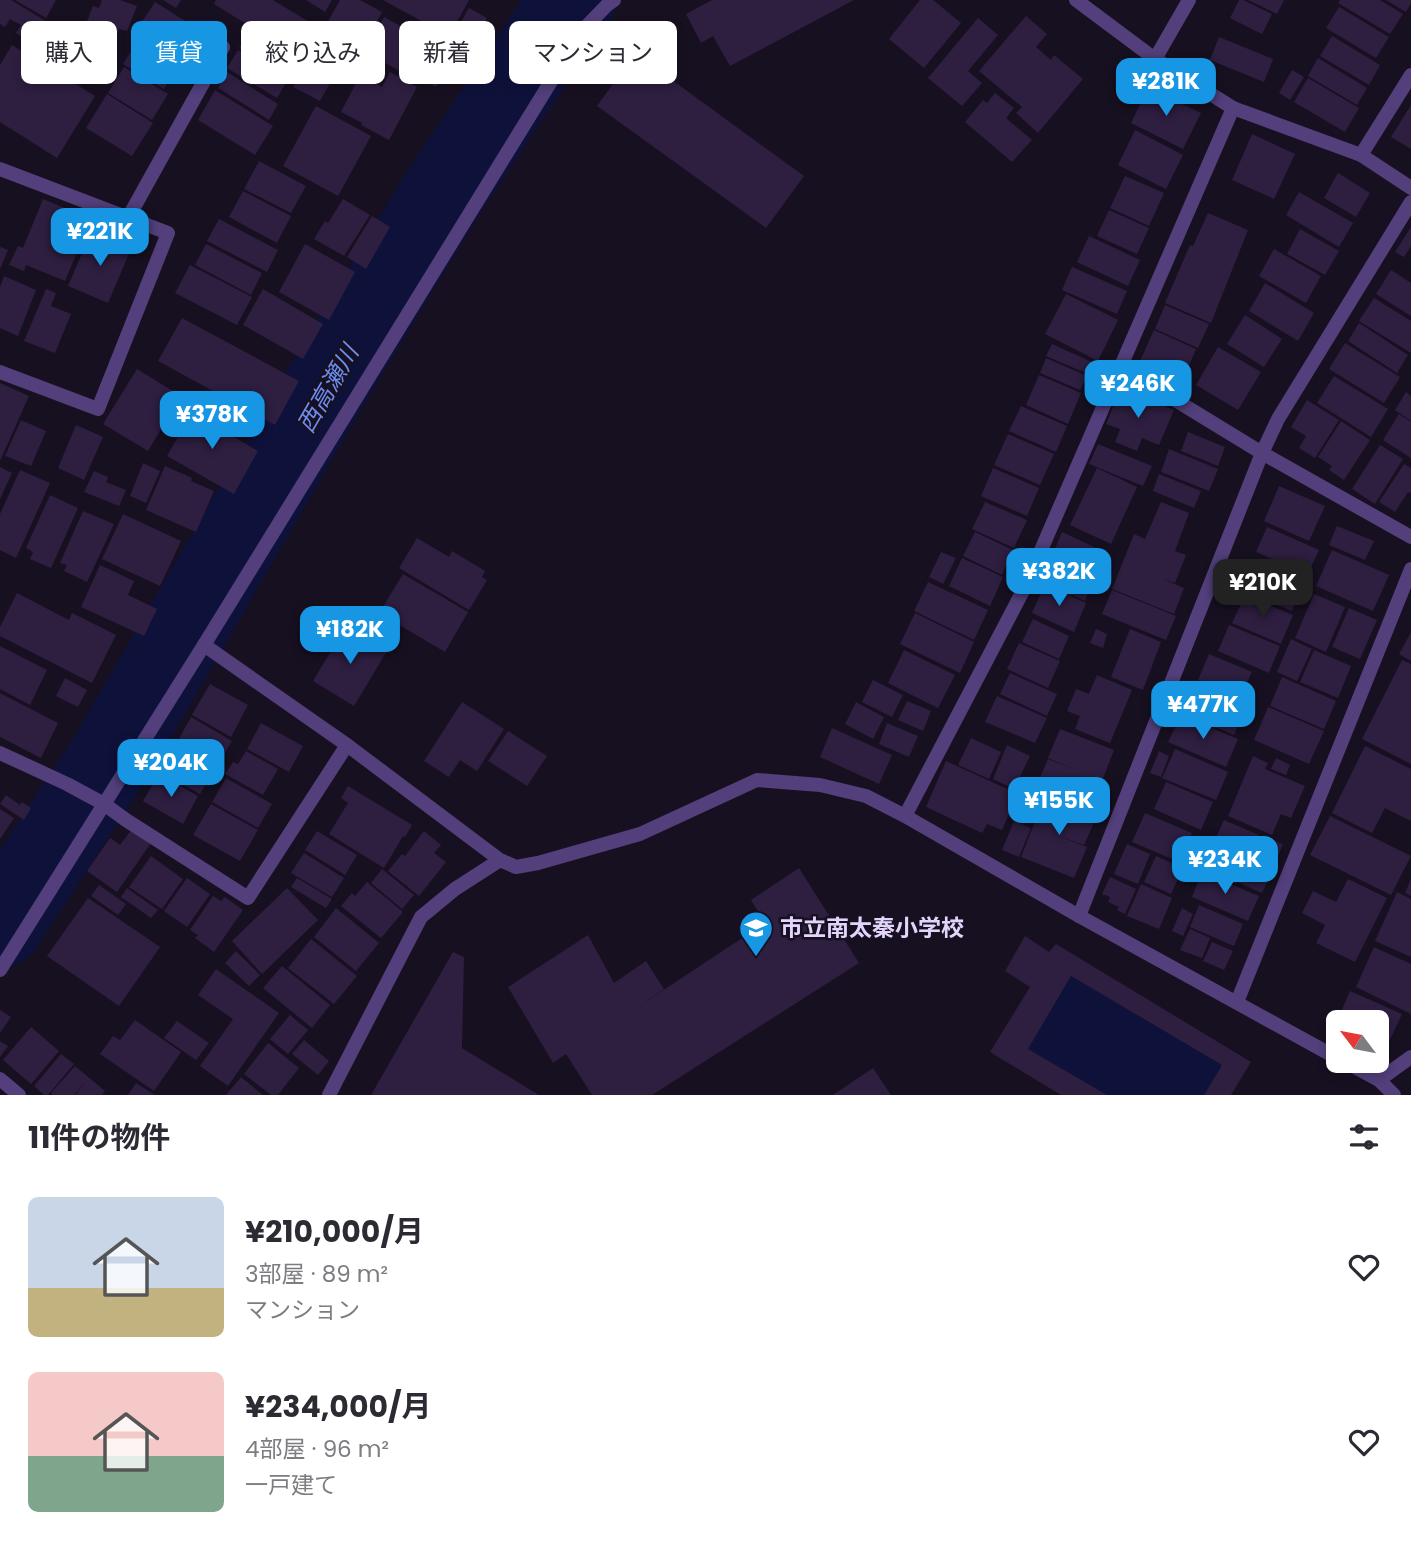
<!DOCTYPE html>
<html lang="ja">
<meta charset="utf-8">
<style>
:root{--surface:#fff;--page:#f2f2f3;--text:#2b2b33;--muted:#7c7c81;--accent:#1796e3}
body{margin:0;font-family:Poppins,"Noto Sans JP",sans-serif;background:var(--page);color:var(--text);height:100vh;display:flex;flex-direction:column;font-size:26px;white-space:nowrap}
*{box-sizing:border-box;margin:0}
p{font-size:23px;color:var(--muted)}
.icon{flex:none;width:38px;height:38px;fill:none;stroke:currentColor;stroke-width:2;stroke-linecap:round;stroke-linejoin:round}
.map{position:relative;height:1095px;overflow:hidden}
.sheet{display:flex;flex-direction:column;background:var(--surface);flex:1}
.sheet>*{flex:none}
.top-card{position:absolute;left:21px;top:21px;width:700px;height:63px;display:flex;gap:14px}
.needle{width:46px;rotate:302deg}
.controls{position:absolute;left:1326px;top:1010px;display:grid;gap:14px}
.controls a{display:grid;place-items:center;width:63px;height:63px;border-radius:10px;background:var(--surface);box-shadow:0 4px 10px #0003;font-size:35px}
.price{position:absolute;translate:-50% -60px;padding:0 16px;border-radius:14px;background:var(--accent);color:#fff;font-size:23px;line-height:46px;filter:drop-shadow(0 2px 4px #0008)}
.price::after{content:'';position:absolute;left:50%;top:42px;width:21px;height:16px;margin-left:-10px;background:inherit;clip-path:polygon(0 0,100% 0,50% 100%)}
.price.on{background:#222;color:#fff}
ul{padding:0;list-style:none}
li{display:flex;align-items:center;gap:21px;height:175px;padding:0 28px}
li span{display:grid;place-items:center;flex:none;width:196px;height:140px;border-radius:10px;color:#555}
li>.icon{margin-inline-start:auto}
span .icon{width:84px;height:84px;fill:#fffc;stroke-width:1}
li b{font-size:30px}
h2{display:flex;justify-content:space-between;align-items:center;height:84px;padding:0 28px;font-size:30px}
.pill{padding:0 24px;border-radius:10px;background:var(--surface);box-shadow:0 4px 10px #0003;font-size:24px;line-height:63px}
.pill.on{background:var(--accent);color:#fff}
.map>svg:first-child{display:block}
.water{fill:#0e123b}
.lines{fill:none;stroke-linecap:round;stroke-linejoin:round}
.river{stroke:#0e123b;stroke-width:84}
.building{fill:#2e1e40}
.lane{stroke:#523f7b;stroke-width:14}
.street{stroke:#523f7b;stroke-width:14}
.labels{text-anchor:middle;stroke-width:5;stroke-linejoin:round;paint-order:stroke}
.poi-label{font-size:23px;font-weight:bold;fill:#e3d4fb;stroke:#171021;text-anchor:start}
.water-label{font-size:24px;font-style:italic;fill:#6c8ef0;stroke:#171021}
</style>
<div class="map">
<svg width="1411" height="1095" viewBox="0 0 1411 1095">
<rect width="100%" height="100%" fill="#171021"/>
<!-- water -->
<polygon class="water" points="1071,976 1222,1065 1204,1095 1107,1095 1028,1049"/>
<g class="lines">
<!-- river -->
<polyline class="river" points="0,926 110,759 328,383 440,198 569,5 574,0"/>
</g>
<!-- building -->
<g class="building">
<polygon points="0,0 11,0 54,26 41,48 16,33 21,25 10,19 5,27 0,24"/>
<polygon points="15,0 56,0 46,18"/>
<polygon points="102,0 120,0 137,6 127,31 119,29 100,79 69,67 93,6 99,8"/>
<polygon points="163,0 181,0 176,8"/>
<polygon points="216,0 273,0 319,28 301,58 214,4"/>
<polygon points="306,0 332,0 325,12"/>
<polygon points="340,0 360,0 382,12 369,36 357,29 350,41 325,27"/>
<polygon points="383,0 469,0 449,36"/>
<polygon points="712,0 854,0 730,66 713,36 701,43 686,14"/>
<polygon points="920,0 933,0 961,23 924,68 889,39"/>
<polygon points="1239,0 1243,0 1272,14 1262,34 1230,18"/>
<polygon points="1248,0 1284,0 1277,14"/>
<polygon points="1340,0 1380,0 1403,14 1390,34 1338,3"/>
<polygon points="1386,0 1411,0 1411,3 1406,12"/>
<polygon points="155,2 198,29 180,57 136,31"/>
<polygon points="1339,7 1389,37 1376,58 1326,28"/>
<polygon points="469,8 487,18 470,47 453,36"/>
<polygon points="1026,16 1047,34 1036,47 1051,60 1054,55 1083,79 1038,133 1016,113 1022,107 979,71"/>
<polygon points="384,17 435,45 416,80 365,52"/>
<polygon points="978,18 998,35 968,71 982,83 962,106 928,78"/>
<polygon points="249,32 297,61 287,77 239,48"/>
<polygon points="1332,36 1380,65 1369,85 1320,56"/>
<polygon points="140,37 181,62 164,89 123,64"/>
<polygon points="329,37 361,55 346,81 314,63"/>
<polygon points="1219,37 1273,59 1264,82 1210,60"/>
<polygon points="441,40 457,49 436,87 420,78"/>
<polygon points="12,45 95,96 57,158 0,122 0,65"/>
<polygon points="238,50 287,81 277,98 227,68"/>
<polygon points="635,53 804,176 766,228 597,106"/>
<polygon points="1318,58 1367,88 1357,105 1308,76"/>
<polygon points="306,63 333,78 320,101 293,87"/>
<polygon points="124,67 168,94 152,120 108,93"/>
<polygon points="1292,70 1304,77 1290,100 1279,93"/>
<polygon points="227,72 278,104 269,120 218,88"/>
<polygon points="390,72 417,87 389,140 361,125 362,123 341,112 360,75 382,87"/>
<polygon points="1308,78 1359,108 1345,132 1294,102"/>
<polygon points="1148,88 1201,113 1183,149 1131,123"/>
<polygon points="215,90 273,126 255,155 198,120"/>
<polygon points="995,93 1014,108 1006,118 1032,140 1012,162 965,122 983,100 987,103"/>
<polygon points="107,94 153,123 132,156 86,128"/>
<polygon points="1411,105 1411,149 1391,137"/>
<polygon points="316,106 371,136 338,196 283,166"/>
<polygon points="1135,130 1183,155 1166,189 1118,165"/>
<polygon points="1252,134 1295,154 1274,199 1232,180"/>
<polygon points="259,161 306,186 291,213 244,189"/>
<polygon points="1338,173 1370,193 1356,217 1324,198"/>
<polygon points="1125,176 1164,193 1149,226 1110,208"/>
<polygon points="243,191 291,216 277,243 229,217"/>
<polygon points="1299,192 1353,223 1339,247 1286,215"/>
<polygon points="43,199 91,219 65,281 26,265 24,271 9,265 18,246 23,248"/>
<polygon points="343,199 370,215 344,256 314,239 325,221 328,223"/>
<polygon points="1109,210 1149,228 1137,254 1097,236"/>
<polygon points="1208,213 1248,230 1211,323 1165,303 1190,245 1193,246"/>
<polygon points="372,216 390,227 366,269 347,257"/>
<polygon points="219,219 278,250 267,272 207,241"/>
<polygon points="1411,227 1411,246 1404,257 1395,252"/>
<polygon points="1300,229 1339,251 1325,275 1287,254"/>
<polygon points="91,232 131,249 108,303 68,286"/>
<polygon points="1089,236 1140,260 1128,286 1077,262"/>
<polygon points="206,244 262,273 251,295 195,265"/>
<polygon points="305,244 355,272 329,320 279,292"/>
<polygon points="0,247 8,250 0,269"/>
<polygon points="1274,249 1321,276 1306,303 1259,276"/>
<polygon points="190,265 252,297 237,325 175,293"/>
<polygon points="1072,267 1127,291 1117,314 1062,290"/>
<polygon points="1391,270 1411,283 1411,316 1376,294"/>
<polygon points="4,276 36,290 18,336 0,328 0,287"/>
<polygon points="1265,283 1314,313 1298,341 1249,311"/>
<polygon points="46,289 56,293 51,306 71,314 55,353 24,341"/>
<polygon points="263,289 323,324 303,359 243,325"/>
<polygon points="1066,294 1118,320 1098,361 1045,334"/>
<polygon points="1374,298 1411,321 1411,353 1359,321"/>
<polygon points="1165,305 1209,324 1198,348 1155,329"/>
<polygon points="1245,315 1282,339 1264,367 1227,344"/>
<polygon points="182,318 299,381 275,425 158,361"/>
<polygon points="1359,323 1408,355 1397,373 1348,341"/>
<polygon points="1154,330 1196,349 1183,380 1140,361"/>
<polygon points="1345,343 1400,377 1384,403 1329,369"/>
<polygon points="1052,344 1092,362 1088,374 1046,356"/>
<polygon points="1218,347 1261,372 1238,410 1196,385"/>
<polygon points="1046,358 1087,376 1080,390 1040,373"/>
<polygon points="137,369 181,396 148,451 103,424"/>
<polygon points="1039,375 1081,393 1068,424 1026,405"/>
<polygon points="1334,376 1388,409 1371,437 1317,403"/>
<polygon points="0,383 29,396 0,461"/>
<polygon points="1121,388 1174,410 1159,445 1142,438 1137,451 1115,442 1120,429 1106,424"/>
<polygon points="1406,392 1411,396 1411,421 1395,410"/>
<polygon points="1307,400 1339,420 1315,458 1299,448 1306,436 1291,427"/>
<polygon points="196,405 219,419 215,426 258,451 234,494 167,456"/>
<polygon points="1021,406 1067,426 1056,452 1009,431"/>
<polygon points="1399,414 1411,422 1411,458 1383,440"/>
<polygon points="21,420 46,431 31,466 5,456"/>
<polygon points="1341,421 1370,440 1344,480 1329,470 1332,466 1318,457"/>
<polygon points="76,425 103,437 84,480 58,468"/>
<polygon points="1188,432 1225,447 1218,466 1181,451"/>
<polygon points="1008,434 1054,454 1040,485 994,465"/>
<polygon points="1098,444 1152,466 1143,486 1089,464"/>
<polygon points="1380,445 1403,459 1375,504 1352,489"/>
<polygon points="1169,449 1218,469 1209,491 1161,472"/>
<polygon points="143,463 160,471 146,503 130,496"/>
<polygon points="1404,464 1411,468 1411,493 1408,492 1395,512 1379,502"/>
<polygon points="165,466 192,478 191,481 214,491 196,532 146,510"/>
<polygon points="0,467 12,473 0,499"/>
<polygon points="993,468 1039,488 1027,516 981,496"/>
<polygon points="1097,468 1137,487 1111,544 1070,525"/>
<polygon points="20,470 50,483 16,558 0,550 0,514"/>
<polygon points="94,471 108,477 106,482 126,490 119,506 84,492"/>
<polygon points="1159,474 1201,491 1194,508 1153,491"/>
<polygon points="1279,486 1325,506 1309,541 1264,521"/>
<polygon points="50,495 78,508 51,568 30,559 33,552 26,548"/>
<polygon points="985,502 1027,520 1014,548 972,529"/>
<polygon points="1161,502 1189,513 1175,551 1186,555 1175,583 1163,579 1184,588 1174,614 1112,589 1134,534 1145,539"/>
<polygon points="83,511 114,524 87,582 64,571 67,565 60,563"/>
<polygon points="123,514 181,541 160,586 102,559"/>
<polygon points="1337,526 1374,541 1365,560 1329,545"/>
<polygon points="1267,527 1319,550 1308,574 1256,552"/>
<polygon points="975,532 1013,550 1002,575 963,556"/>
<polygon points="1062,532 1107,553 1097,574 1053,554"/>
<polygon points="417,538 449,557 452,551 485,571 482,577 487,580 469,610 399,568"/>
<polygon points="1332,550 1389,575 1373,611 1316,586"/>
<polygon points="941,552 956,558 943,584 929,577"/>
<polygon points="962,558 1003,577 990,606 949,586"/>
<polygon points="1056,558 1096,576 1085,601 1044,582"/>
<polygon points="1260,561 1304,580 1292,611 1243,590 1250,575 1254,576"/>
<polygon points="100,565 134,581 128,595 157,609 144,636 81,607"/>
<polygon points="403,574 468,612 445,652 379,613"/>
<polygon points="928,582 988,610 974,640 914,611"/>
<polygon points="1045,584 1086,603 1074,632 1032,613"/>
<polygon points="1112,590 1176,616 1166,640 1102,614"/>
<polygon points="17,593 69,620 72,613 116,635 92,683 0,636 0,627"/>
<polygon points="1314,594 1345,607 1326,652 1295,638"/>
<polygon points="1245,595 1293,615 1281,644 1232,623"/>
<polygon points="1349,608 1377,620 1360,659 1332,647"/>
<polygon points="356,611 385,629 378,641 348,624"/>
<polygon points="915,613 974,642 960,673 900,644"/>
<polygon points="1033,619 1069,636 1059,659 1022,642"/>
<polygon points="1229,625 1280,646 1269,673 1218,651"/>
<polygon points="346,626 387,651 354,706 313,681"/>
<polygon points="1096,629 1107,634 1103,648 1090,643"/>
<polygon points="1130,629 1161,642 1143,690 1111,677"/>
<polygon points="1411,632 1411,661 1399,654"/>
<polygon points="1291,639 1312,649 1297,681 1277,672"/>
<polygon points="1019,643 1060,661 1048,688 1007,669"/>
<polygon points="0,646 47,670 30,705 0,689"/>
<polygon points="904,650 955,675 938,708 888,683"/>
<polygon points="1314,650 1351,666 1338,698 1300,682"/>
<polygon points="1209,654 1252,672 1240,698 1198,680"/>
<polygon points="1402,660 1411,664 1411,764 1362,739"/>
<polygon points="1010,673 1057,694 1047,716 1000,694"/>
<polygon points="1097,675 1132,690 1110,743 1075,729 1080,716 1067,711 1076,689 1089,694"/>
<polygon points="1282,677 1336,701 1324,729 1270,706"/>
<polygon points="65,678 87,690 78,707 56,696"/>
<polygon points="873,680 903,695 892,717 862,702"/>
<polygon points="1192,682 1247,706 1234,735 1179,711"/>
<polygon points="210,684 248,705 231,737 192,715"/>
<polygon points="0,693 58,723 41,758 0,737"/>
<polygon points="997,696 1047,718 1035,743 985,722"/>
<polygon points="907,701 931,711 923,731 898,720"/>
<polygon points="462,702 504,729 477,771 460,760 449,777 424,761"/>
<polygon points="856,702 884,717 873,739 845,724"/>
<polygon points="1268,707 1324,731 1309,764 1254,740"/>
<polygon points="1181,715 1238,739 1226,767 1168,742"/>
<polygon points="191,717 232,741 200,794 161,772 176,745 198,756 176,744"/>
<polygon points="261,723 303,746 289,772 247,749"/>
<polygon points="887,723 918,736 909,757 879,744"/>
<polygon points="832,728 892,755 879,784 820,757"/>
<polygon points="1060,729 1114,750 1102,781 1105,782 1093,812 1035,789 1048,759 1075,770 1048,758"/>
<polygon points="508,731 547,756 527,786 488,761"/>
<polygon points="971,738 1001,752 989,779 958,765"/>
<polygon points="1007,745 1030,756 1014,789 993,779"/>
<polygon points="1365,746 1411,769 1411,821 1385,808 1372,833 1332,813"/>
<polygon points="1175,749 1228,772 1216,800 1162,778"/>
<polygon points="246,751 278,769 263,795 225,774 233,762 238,764"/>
<polygon points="1159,751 1169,756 1161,777 1150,773"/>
<polygon points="1253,756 1268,763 1265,769 1305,786 1291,818 1281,814 1272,835 1228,816"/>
<polygon points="1276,758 1290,765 1286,775 1271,769"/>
<polygon points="946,761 1018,794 1002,830 987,824 982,833 926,807"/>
<polygon points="159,774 198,796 183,824 143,801"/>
<polygon points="226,778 272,804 258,828 212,802"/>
<polygon points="1166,782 1213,802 1201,830 1154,809"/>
<polygon points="348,786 412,825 405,837 403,836 384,868 329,834 348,803 341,798"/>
<polygon points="6,795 20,805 22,802 31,808 24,820 0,804"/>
<polygon points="1045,796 1097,816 1084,845 1054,834 1087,847 1074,878 1021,857"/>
<polygon points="211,804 258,830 240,861 193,835"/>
<polygon points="0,809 14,818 0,839"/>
<polygon points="1145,813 1192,833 1179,862 1132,842"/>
<polygon points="1330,816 1411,856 1391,895 1310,855"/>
<polygon points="1224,820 1259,835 1250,855 1215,840"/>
<polygon points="1014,821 1031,828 1019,857 1002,850"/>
<polygon points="132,829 151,843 117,892 87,871 110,838 120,845"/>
<polygon points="317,831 357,855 345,875 305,850"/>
<polygon points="424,831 441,845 434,853 446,862 419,896 388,871 402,854 405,856"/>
<polygon points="1266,837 1283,844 1276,862 1258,855"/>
<polygon points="1207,839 1248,857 1236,884 1195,867"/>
<polygon points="1127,844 1150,854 1138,884 1114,874"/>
<polygon points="304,853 344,878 332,897 291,873"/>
<polygon points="151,856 183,879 162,909 129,887"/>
<polygon points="1156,856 1183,868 1171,894 1144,882"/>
<polygon points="1250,859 1273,869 1262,893 1239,883"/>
<polygon points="799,868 859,963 652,1095 592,1095 566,1054 553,1063 508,987 588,935 614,983 646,961 664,989 639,1006 765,923 751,900"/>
<polygon points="382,869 414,895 402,909 371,883"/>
<polygon points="1202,872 1259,896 1248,921 1192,897"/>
<polygon points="1110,877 1136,889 1125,914 1117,910 1119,907 1108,902 1110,897 1102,894"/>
<polygon points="187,878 210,894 187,927 164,911"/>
<polygon points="297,878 332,899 326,908 291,887"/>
<polygon points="1348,879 1387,898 1355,962 1316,943 1325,925 1302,913 1313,891 1336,902"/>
<polygon points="1411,879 1411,896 1405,893"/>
<polygon points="367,882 403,912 381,938 341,906 352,893 355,896"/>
<polygon points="1141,884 1172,898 1159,929 1127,916"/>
<polygon points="99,885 126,904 118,915 91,896"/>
<polygon points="127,888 158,910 151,918 121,897"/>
<polygon points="287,888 318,920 262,974 232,941"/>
<polygon points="1397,892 1411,899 1411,957 1375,941"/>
<polygon points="213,896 221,901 225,897 243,910 214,952 195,938 198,935 190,930"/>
<polygon points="88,898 160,947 119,1006 47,956"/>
<polygon points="1199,905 1243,924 1234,946 1190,927"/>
<polygon points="336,908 379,943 356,971 314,937"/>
<polygon points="1182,908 1193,914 1183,936 1172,931"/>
<polygon points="1190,929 1210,938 1202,958 1180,950"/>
<polygon points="1025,936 1049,952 1056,944 1251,1062 1231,1095 1204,1095 1222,1065 1071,976 1028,1049 1107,1095 1061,1095 990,1052 1030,987 1005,971"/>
<polygon points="311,939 357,976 334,1004 288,968"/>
<polygon points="1212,942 1233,951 1224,970 1203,961"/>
<polygon points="1374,947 1411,964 1411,1014 1356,987"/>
<polygon points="236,951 260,975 249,986 225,963"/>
<polygon points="453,952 464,957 462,1048 539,1095 371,1095"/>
<polygon points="282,966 330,1005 312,1028 263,988"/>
<polygon points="216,969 279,1013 228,1086 200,1066 233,1019 198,995"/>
<polygon points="1350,991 1402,1014 1387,1046 1377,1042 1377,1022 1339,1022 1339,1024 1336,1023"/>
<polygon points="0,1010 11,1017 0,1033"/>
<polygon points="290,1015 308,1030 288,1054 270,1039"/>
<polygon points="135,1020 181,1052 154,1091 100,1054 113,1036 120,1040"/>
<polygon points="177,1021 209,1043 196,1060 164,1038"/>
<polygon points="31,1027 59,1051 31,1084 3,1060"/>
<polygon points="304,1040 329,1061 318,1075 292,1054"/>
<polygon points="0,1041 8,1046 0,1057"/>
<polygon points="268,1043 299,1068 278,1095 271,1095 244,1074"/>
<polygon points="61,1054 74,1064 48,1095 44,1095 34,1086"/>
<polygon points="75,1066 105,1091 102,1095 75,1095 86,1081 74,1095 53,1095 51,1093"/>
<polygon points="873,1068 891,1095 833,1095"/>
<polygon points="241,1077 263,1095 226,1095"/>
<polygon points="136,1083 155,1095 128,1095"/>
</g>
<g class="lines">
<!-- lane -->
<g class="lane">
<polyline points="1361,155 1411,75"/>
<polyline points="128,218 223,47"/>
<polyline points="1119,372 1172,398 1262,453 1411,537"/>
<polyline points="0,753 67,784 104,804 126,820 248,898 347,745"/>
<polyline points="905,816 1025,587 1233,108"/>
<polyline points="1079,916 1262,453 1278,419 1411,202"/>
<polyline points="1237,1002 1411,569"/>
<polyline points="0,1079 19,1095"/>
<polyline points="329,1095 421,917 455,889 500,860"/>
</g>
<!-- street -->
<g class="street">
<polyline points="1076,0 1155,59 1233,108 1361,155 1411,188"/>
<polyline points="1155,59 1189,0"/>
<polyline points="0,169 168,233 98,409 0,372"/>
<polyline points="204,645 347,745 500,860 516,867 538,863 640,834 757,780 820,785 866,796 905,816 1079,916 1339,1059"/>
<polyline points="0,970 204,645 582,31 607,5 614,0"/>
<polyline points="1342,1060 1379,1080 1394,1095"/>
<polyline points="1379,1080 1411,1057"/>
</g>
</g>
<!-- icons -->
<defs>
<g id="school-pin" transform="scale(1.75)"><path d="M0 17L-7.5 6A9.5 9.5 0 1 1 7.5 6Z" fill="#1796e3" stroke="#171021"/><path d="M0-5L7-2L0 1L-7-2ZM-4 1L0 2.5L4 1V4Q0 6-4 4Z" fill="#fff"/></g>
</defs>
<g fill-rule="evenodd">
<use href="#school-pin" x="756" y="928"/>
</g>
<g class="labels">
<!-- poi labels -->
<g class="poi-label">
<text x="780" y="936">市立南太秦小学校</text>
</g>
<!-- water labels -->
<g class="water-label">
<text transform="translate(328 389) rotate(-60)" y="8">西高瀬川</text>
</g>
</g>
</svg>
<div class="controls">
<a><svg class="needle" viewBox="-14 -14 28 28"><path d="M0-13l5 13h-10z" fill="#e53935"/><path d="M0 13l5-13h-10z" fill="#7c7c81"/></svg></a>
</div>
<b class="price" style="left:1166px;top:118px">¥281K</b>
<b class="price" style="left:100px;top:268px">¥221K</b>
<b class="price" style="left:1138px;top:420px">¥246K</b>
<b class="price" style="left:212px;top:451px">¥378K</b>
<b class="price" style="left:1059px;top:608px">¥382K</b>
<b class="price on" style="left:1263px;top:619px">¥210K</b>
<b class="price" style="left:350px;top:666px">¥182K</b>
<b class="price" style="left:1203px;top:741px">¥477K</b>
<b class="price" style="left:171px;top:799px">¥204K</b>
<b class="price" style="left:1059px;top:837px">¥155K</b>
<b class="price" style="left:1225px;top:896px">¥234K</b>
<div class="top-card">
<a class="pill">購入</a>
<a class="pill on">賃貸</a>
<a class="pill">絞り込み</a>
<a class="pill">新着</a>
<a class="pill">マンション</a>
</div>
</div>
<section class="sheet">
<h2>11件の物件<svg class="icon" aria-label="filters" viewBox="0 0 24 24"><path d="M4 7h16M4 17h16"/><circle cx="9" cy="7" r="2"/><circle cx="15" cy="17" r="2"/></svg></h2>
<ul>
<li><span style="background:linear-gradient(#c9d6e8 65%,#c2b280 0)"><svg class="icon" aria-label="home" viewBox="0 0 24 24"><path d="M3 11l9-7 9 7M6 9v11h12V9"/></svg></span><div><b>¥210,000/月</b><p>3部屋 · 89 m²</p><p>マンション</p></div><svg class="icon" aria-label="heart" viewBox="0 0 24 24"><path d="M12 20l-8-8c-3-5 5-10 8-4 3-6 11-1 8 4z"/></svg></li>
<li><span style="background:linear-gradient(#f6c9c9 60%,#7fa58c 0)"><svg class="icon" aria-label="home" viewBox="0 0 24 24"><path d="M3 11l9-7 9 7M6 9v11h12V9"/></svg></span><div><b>¥234,000/月</b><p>4部屋 · 96 m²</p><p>一戸建て</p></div><svg class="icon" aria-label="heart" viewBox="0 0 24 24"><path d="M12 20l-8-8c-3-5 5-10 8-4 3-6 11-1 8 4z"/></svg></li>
</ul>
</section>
